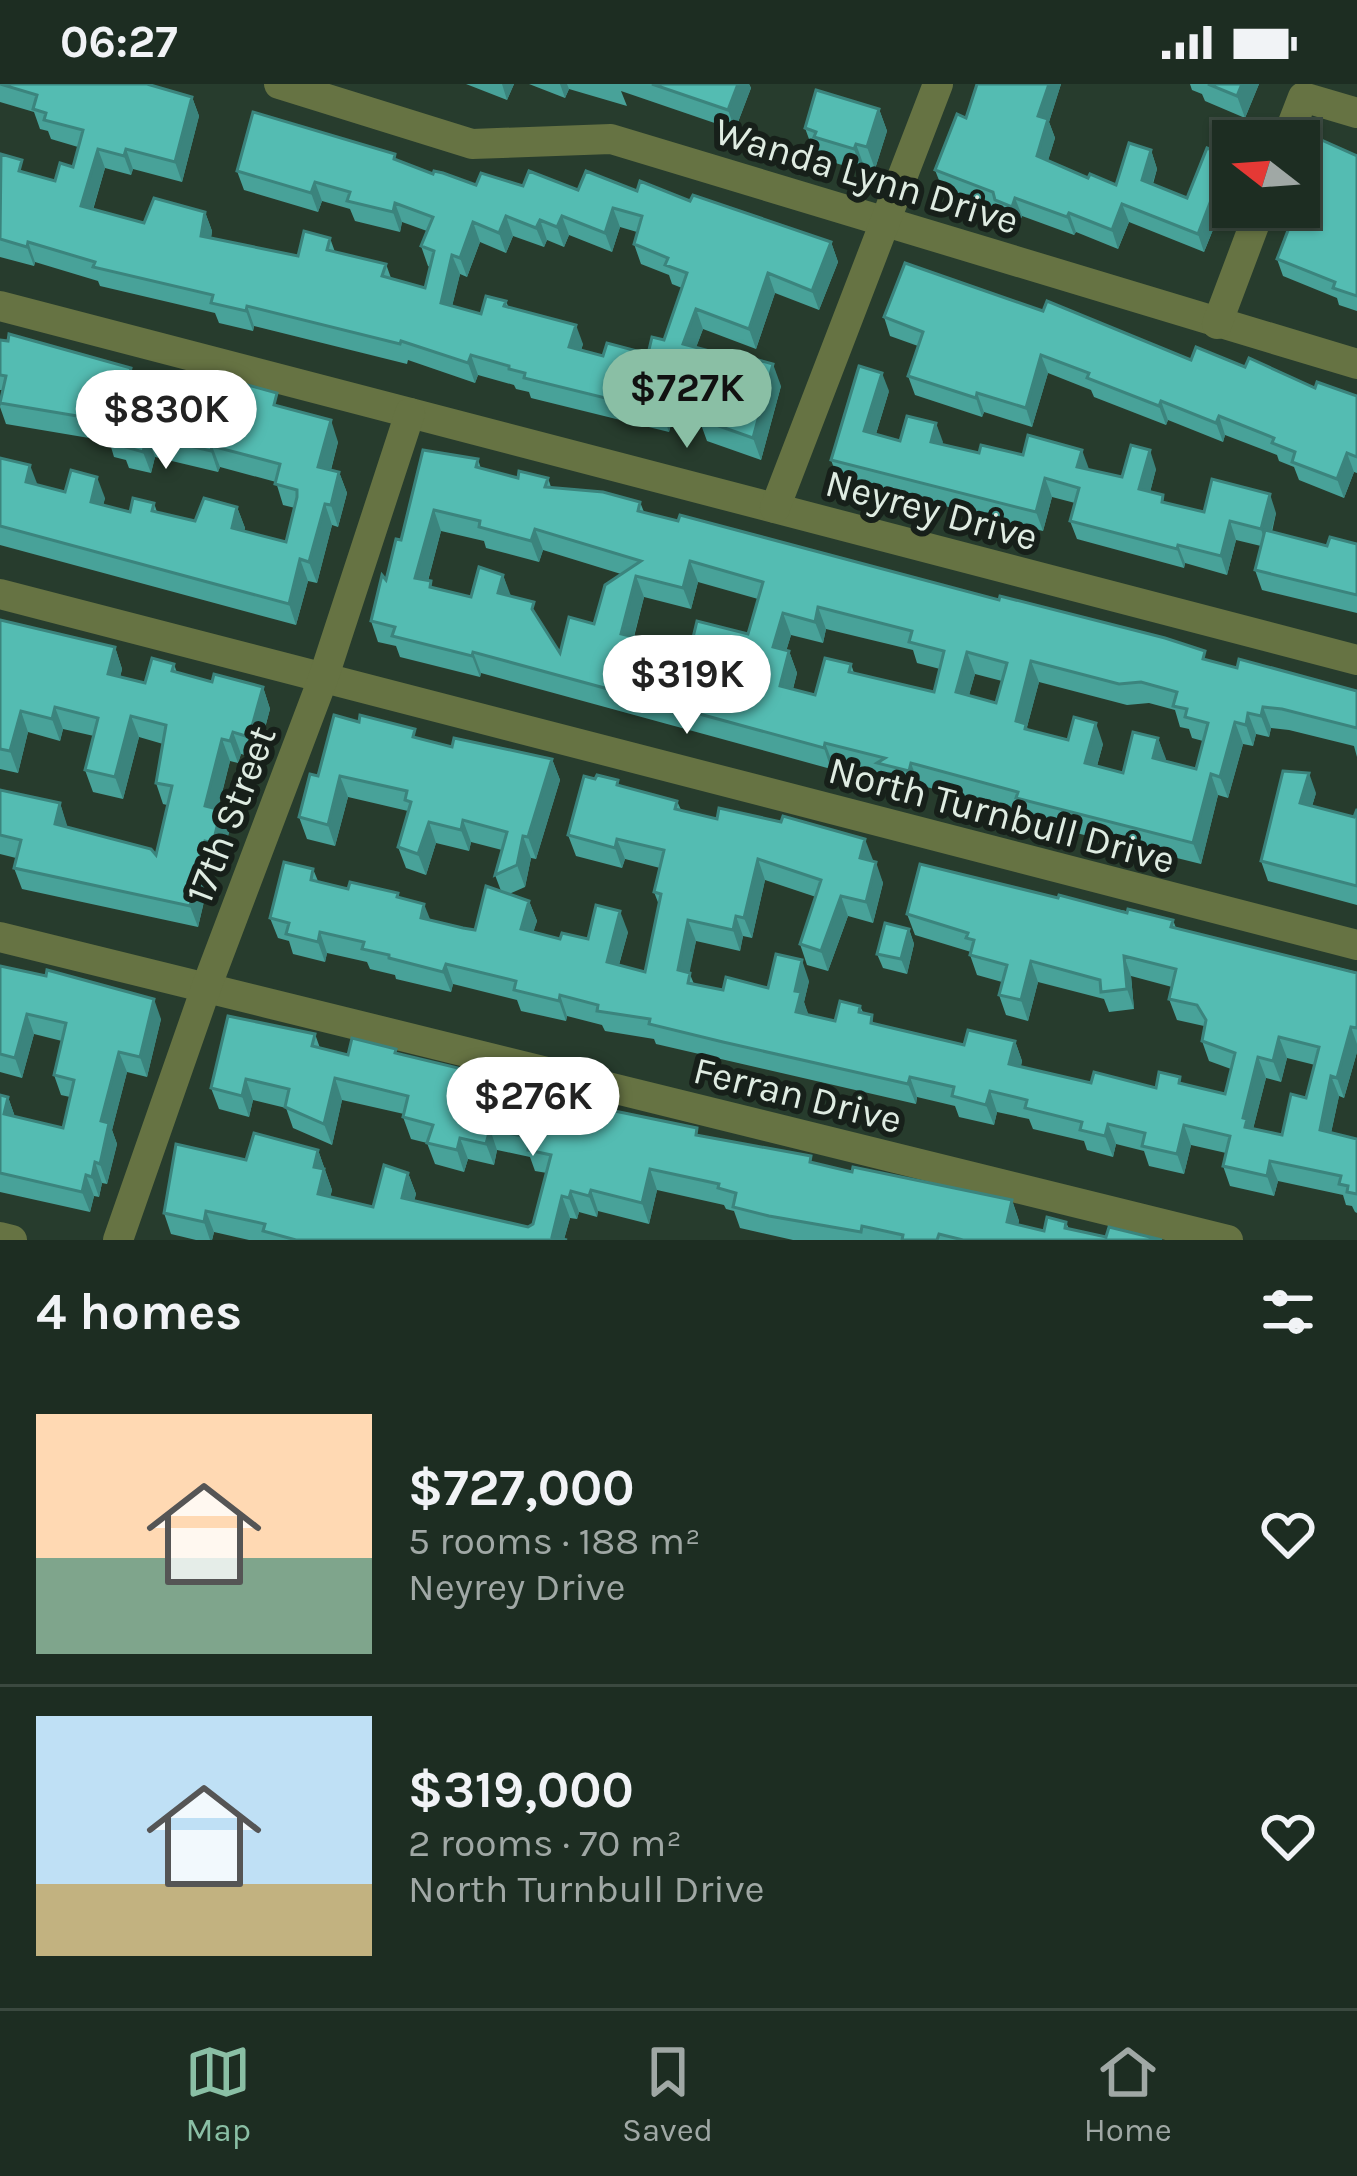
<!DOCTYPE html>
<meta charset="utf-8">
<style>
:root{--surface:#1d2d22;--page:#25352a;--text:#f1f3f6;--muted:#a0a8a5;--line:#3b4940;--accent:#8abfa5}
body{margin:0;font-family:Karla,sans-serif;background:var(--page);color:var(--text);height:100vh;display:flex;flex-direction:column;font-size:45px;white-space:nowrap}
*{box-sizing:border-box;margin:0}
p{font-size:39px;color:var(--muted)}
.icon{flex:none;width:66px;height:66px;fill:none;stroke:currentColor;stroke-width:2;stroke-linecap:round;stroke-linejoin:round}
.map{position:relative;height:1156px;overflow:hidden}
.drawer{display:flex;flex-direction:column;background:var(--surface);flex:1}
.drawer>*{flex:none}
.needle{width:78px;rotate:287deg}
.controls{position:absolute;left:1212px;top:36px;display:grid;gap:24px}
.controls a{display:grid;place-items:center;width:108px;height:108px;border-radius:0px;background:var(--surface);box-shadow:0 3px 9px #0004,0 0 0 3px var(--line);font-size:60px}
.price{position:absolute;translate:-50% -102px;padding:0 27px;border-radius:42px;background:#fff;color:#222;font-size:39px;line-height:78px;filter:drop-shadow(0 3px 6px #0008)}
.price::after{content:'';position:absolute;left:50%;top:72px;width:36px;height:27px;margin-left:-18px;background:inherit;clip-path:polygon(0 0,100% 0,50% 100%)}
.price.active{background:var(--accent);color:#111}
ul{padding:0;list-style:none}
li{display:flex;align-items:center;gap:36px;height:300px;padding:0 36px}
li+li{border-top:3px solid var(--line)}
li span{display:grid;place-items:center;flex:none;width:336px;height:240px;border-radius:0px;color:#555}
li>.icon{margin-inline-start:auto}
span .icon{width:144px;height:144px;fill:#fffc;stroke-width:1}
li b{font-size:51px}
h2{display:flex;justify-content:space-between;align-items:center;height:144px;padding:0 36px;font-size:51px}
.status{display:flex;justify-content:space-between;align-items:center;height:84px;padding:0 60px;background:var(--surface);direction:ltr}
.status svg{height:33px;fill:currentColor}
.tabs{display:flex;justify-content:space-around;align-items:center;height:168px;border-top:3px solid var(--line);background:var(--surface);font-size:33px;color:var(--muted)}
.tabs a{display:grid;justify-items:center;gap:6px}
.tabs .active{color:var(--accent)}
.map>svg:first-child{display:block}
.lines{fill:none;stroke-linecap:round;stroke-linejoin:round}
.minor{stroke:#667343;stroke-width:30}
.wall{fill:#48a299;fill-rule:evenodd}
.shaded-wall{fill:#3b847d}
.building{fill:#54bcb2;stroke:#3b847d;stroke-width:3;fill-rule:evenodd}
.labels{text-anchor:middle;stroke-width:12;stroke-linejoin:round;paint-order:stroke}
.street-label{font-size:39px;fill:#dfece2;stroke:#17201a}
</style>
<div class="status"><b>06:27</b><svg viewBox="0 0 49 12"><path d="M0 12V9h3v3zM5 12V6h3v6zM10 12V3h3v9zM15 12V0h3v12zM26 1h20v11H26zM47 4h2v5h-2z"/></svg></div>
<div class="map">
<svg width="1357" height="1156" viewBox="0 0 1357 1156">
<rect width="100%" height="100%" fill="#273c2d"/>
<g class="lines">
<!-- minor -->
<g class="minor">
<polyline points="279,0 472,60 611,55 1357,280"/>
<polyline points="1286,57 1303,13 1357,29"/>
<polyline points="0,222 1357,576"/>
<polyline points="1217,240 1261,123"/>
<polyline points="775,424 938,0"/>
<polyline points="0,510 1357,861"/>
<polyline points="0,853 1228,1156"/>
<polyline points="0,1153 12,1156"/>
<polyline points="118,1156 206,904 324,592 410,329"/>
</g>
</g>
<!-- wall -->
<g class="wall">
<path d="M0,0L192,13L199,32L182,98L133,85L131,91L105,84L93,126L144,139L205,128L212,147L211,154L298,172L330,154L335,168L386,180L391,194L425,204L430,183L428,182L421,162L427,147L402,138L400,148L355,137L350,125L322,117L318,128L244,106L237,87L398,76L433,90L476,101L578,106L637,107L690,117L831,158L838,178L819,226L775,209L756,265L703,245L696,263L706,266L713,285L711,296L739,304L781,302L761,376L707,357L699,335L703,320L678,314L669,348L531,314L529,308L516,305L514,301L478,291L475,299L408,276L407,280L254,242L253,247L219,239L215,229L100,202L98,197L35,178L34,182L0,173V75L26,89L55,97L73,83L78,63L51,55L48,47L40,45L34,28L0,18ZM620,143L637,148L634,160L641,180L669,191L672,200L682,204L664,256L648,270L603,272L581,266L583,260L508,222L506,217L481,230L452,222L460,190L467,193L480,158L506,169L513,152L544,163L547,156L564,163L569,151L612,168Z"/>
<polygon points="466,0 514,0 507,16"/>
<polygon points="529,0 749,0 751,4 735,46 621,7 627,22 569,5 565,14"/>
<polygon points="977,0 1061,0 1049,38 1055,54 1048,76 1088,94 1116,101 1151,66 1157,85 1153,100 1187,114 1228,72 1233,84 1233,96 1204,168 1129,138 1118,165 1076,148 1074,151 1022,132 1018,141 1002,134 999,126 942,104 935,86 966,34"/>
<polygon points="1190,0 1259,0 1245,34 1205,17 1202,10 1192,6"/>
<polygon points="879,25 887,47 875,85 864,82 862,87 822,75 820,68 813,66 805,44"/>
<polygon points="1357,72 1357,227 1339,221 1337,214 1283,192 1277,175 1306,95 1303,87"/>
<polygon points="1043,227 1191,276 1245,283 1315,304 1357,312 1357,389 1354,388 1344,414 1299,396 1294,383 1279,377 1277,371 1225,351 1223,358 1168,336 1166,341 1094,313 1091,306 1048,289 1032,343 984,328 982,333 915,311 908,292 918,262 890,252 884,233"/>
<polygon points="0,256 139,305 138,309 166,316 226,323 282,323 338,358 331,386 339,388 347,409 338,443 332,441 317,499 308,497 296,541 0,461 0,374 37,401 65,408 105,414 103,421 130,428 154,419 157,428 195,437 237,423 245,444 244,447 286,458 295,424 283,421 276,398 220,383 218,388 155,373 151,389 129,384 126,376 114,373 111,363 102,361 101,356 6,340 0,323 2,306 0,306"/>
<polygon points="889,307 876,350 900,357 936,339 942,361 979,369 1089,385 1122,393 1156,385 1150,408 1166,419 1204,428 1276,429 1272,448 1327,462 1357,460 1357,529 1262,506 1255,486 1261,462 1236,456 1227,491 1185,479 1184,484 1077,455 1070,437 1075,419 1052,413 1043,447 838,395 831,376"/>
<path d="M478,375L481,385L518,394H548L551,403L640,418L644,428L1237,584L1357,607V673L1354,662L1289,646L1271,644L1269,653L1256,650L1253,662L1243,660L1228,714L1218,711L1201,780L1024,736L1021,728L919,701L917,708L885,700L882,693L833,680L831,685L481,589L480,593L400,573L396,562L378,558L371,537L386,496L401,456ZM441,447L484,457L486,464L539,478L543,466L621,490L594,540L560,569L542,539L510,512L503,491L471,513L433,504L428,497ZM698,498L758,515L748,550L690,566L634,553L644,513L691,525ZM826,545L913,566L917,579L940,585L934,608L854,589L851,580L815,611L793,605L797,589L789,567H786L791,551L823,559ZM975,590L1002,597L996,619L969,611ZM1039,598L1127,621L1149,619L1175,626L1180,643L1189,645L1192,654L1203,657L1196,685L1166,677L1158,654L1123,689L1097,682L1103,660L1068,656L1028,646L1027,643Z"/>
<polygon points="0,536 115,563 122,585 120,593 145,599 174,580 177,589 212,598 263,603 270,625 257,674 241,670 238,679 230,677 218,725 229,748 221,781 213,779 198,843 22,805 14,784 16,774 0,770 0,706 60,719 67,743 156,771 167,721 163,720 156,699 163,660 139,653 123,715 93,708 85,686 94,652 63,645 60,657 28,648 18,689 0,685"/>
<path d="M418,654L452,663L552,675L560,696L536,775L531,774L525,803L509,810L529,817L537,837L533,848L560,855H588L628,848L619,881L645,888L659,821L654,808L660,784L625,775L622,784L576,772L568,751L620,702L677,717L681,726L873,776L883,799L873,839L848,832L828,887L807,881L800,860L816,813L765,796L752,854L743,852L740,867L696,857L689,888L694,900L723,906L768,904L809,897L804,918L808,931L835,937L860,922L863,928L876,941L964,961L1015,957L1022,977L1021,982L1091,999L1156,1004L1183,1000L1225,1010L1231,985L1209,977L1202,957L1204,942L1177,936L1169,915L1172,903L1131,892L1134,925L1109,928L1104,915L1038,898L1028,937L1006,931L999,911L1002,898L977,891L970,871L971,868L915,851L907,830L1058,814L1173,836L1176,844L1357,888V968L1344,1014L1339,1012L1331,1049L1357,1055V1129L1355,1128L1352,1122L1346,1121L1343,1111L1278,1097L1274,1112L1230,1102L1223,1082L1226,1069L1191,1061L1184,1090L1149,1082L1144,1067L1116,1060L1113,1073L1087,1066L1084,1057L1033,1045L1029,1035L997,1028L994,1041L959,1033L955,1022L917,1013L916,1020L656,960L654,955L605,947L602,941L567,932L566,937L521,927L517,916L453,900L451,908L396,895L395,891L370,885L367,878L327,869L325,878L293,870L289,857L278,854L270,834L313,785L318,797L348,805L398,809L400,814L430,836L463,844L475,846L501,807L495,791L502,766L471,758L469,767L436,759L426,791L406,784L398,763L408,727L348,713L335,762L307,755L299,733L318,692ZM1287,974L1315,981L1306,1014L1282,1051L1253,1045L1266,994L1281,998Z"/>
<polygon points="1316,709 1312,722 1354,733 1357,724 1357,821 1268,797 1261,777"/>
<polygon points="909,845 914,860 907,890 883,884 877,870"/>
<polygon points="0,882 161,935 147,993 127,988 112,1046 117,1060 107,1100 102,1099 99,1113 94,1112 90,1128 0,1108 0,1011 8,1013 15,1033 63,1044 70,1013 61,1011 54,991 62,957 34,950 22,994 0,988"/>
<polygon points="315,950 320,964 348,971 398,970 568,1013 574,1028 700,1052 852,1088 1012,1116 1019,1137 1018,1140 1044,1147 1066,1138 1069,1145 1106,1153 1162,1156 793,1156 740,1144 734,1127 726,1125 724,1121 657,1106 649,1140 598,1127 597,1133 579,1128 577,1135 570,1134 564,1155 567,1156 249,1156 214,1148 212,1156 196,1156 171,1150 164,1129 246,1076 318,1066 332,1106 330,1113 373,1123 408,1089 416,1110 414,1116 528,1143 533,1140 547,1089 535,1087 530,1073 497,1066 494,1081 468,1075 464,1088 435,1080 427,1059 411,1055 403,1033 404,1030 342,1016 332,1061 293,1044 286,1024 253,1016 249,1033 219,1025 211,1004"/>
</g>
<!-- shaded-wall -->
<g class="shaded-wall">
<polygon points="502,0 514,0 507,16"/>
<polygon points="560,0 567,0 569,5 565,14"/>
<polygon points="738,0 749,0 751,4 735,46 728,26"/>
<polygon points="1049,0 1061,0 1049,38 1055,54 1044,90 1037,72 1038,32"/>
<polygon points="1242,0 1259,0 1245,34 1237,12"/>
<polygon points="192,13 199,32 182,98 175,78"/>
<polygon points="879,25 887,47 875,85 867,63"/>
<polygon points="856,60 864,82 862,87 854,65"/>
<polygon points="98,65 105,84 88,142 81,122"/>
<polygon points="126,65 133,85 131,91 124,72"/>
<polygon points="1151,66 1157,85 1148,114 1142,96"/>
<polygon points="1228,72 1233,84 1233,96 1204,168 1198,150"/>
<polygon points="315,98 322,117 318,128 311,109"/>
<polygon points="1015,114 1022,132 1018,141 1012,123"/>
<polygon points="395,119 402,138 400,148 393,128"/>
<polygon points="1122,120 1129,138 1118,165 1112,146"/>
<polygon points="613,124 620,143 612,168 605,149"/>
<polygon points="205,128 212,147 208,172 201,152"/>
<polygon points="1069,129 1076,148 1074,151 1067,133"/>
<polygon points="506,132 513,152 506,169 499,149"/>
<polygon points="562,132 569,151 564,163 557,143"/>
<polygon points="540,136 547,156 544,163 536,144"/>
<polygon points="473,138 480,158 467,193 460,174"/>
<polygon points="28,158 35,178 34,182 27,163"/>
<polygon points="831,158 838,178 819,226 812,207"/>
<polygon points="452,171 460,190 448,239 441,219"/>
<polygon points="768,189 775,209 756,265 749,245"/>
<polygon points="247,222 254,242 253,247 246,227"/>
<polygon points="696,225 703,245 690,280 683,260"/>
<polygon points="576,241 583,260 576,283 569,263"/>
<polygon points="706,266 713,285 704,321 697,301"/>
<polygon points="471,271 478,291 475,299 468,279"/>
<polygon points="1041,271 1048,289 1032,343 1026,324"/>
<polygon points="773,280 781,302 761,376 753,354"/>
<polygon points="131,284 139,305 134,327 126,305"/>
<polygon points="882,289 889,307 871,366 864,347"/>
<polygon points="670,294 678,314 669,348 662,328"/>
<polygon points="977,309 984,328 982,333 976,314"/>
<polygon points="1161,317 1168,336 1166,341 1159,322"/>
<polygon points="1219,332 1225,351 1223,358 1216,339"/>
<polygon points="331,336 338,358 326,404 318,383"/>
<polygon points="936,339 943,358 938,377 931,358"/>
<polygon points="147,352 155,373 151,389 143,368"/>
<polygon points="212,362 220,383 218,388 211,367"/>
<polygon points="1082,366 1089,385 1077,383"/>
<polygon points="1150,366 1156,385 1146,424 1139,405"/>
<polygon points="1347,369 1354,388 1344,414 1337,395"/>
<polygon points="30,381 38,402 26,398"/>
<polygon points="339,388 347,409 338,443 331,421"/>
<polygon points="97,393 105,414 99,439 91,418"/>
<polygon points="1045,394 1052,413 1043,447 1036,428"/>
<polygon points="1270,410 1276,429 1267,464 1261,445"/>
<polygon points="325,420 332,441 317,499 309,478"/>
<polygon points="237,423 245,444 239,465 232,444"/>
<polygon points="434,426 441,447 423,515 415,494"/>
<polygon points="1230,437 1236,456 1227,491 1221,472"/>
<polygon points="535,445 543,466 539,478 531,457"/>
<polygon points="1178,461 1185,479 1184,484 1177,465"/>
<polygon points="300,475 308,497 296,541 289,520"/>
<polygon points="690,477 698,498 691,525 683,504"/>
<polygon points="503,491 511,512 498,509"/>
<polygon points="636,492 644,513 629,571 621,550"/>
<polygon points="818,523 826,545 823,559 815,538"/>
<polygon points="783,529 791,551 781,584 773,563"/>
<polygon points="115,563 122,585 116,611 108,590"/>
<polygon points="789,567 797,589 788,623 780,602"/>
<polygon points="473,568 481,589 480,593 472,572"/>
<polygon points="967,568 975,590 964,629 956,608"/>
<polygon points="1031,577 1039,598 1027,643 1034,661 1016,637"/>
<polygon points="263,603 270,625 257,674 249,653"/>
<polygon points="55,623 63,645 60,657 52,635"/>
<polygon points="1263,623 1271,644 1269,653 1261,632"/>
<polygon points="21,627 28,648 18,689 10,667"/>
<polygon points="1248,629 1256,650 1253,662 1246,641"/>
<polygon points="131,632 139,653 123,715 115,693"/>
<polygon points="1235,638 1243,660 1228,714 1220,693"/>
<polygon points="1096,639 1103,660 1092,700 1085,679"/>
<polygon points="233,648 241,670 238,679 230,657"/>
<polygon points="1158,654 1166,675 1161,695 1153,674"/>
<polygon points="222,655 230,677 213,744 205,722"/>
<polygon points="825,659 833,680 831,685 824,664"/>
<polygon points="552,675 560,696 536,775 528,753"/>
<polygon points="911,679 919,701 917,708 909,687"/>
<polygon points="1309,689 1316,709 1307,739 1300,719"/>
<polygon points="1211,690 1218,711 1201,780 1193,759"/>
<polygon points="340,692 348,713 335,762 328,741"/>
<polygon points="60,719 67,741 63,762 55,740"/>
<polygon points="221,726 229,748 221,781 213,759"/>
<polygon points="463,736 471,758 469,767 461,746"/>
<polygon points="429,738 436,759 426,791 418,770"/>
<polygon points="523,752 531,774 525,803 517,781"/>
<polygon points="617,755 625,775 622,784 615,764"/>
<polygon points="865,755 873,776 868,795 860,774"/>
<polygon points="205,757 213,779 198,843 190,822"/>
<polygon points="758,775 765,796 752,854 744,834"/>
<polygon points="876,778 883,799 873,839 866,818"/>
<polygon points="841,812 848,832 828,887 821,867"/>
<polygon points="529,817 537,837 528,865 521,845"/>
<polygon points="424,820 432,840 421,834"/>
<polygon points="620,827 628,848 614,898 607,878"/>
<polygon points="736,832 743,852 740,867 733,846"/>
<polygon points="688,836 696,857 686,906 678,886"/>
<polygon points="909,845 914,860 907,890 901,875"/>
<polygon points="320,848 327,869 325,878 318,858"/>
<polygon points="1124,872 1131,892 1134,925 1127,905"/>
<polygon points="802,876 809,897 804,918 808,929 804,949 796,928 795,907"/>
<polygon points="1031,877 1038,898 1028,937 1021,916"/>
<polygon points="446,880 453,900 451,908 443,888"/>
<polygon points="560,911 567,932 566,937 559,917"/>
<polygon points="154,915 161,935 147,993 140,973"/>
<polygon points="27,930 34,950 22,994 15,974"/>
<polygon points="1351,943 1357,960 1357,968 1344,1014 1337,994"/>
<polygon points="1279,953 1287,974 1281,998 1273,977"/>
<polygon points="1015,957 1022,977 1016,1000 1009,980"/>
<polygon points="119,968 127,988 112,1046 117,1060 107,1100 100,1080 101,1037"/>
<polygon points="1258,973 1266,994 1252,1049 1252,1063 1243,1034"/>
<polygon points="1331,992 1339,1012 1327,1067 1320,1046"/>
<polygon points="910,993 917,1013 916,1020 908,1000"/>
<polygon points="335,994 342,1016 332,1061 324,1040"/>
<polygon points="246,995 253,1016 249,1033 242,1012"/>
<polygon points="990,1007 997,1028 994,1041 986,1021"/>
<polygon points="8,1013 15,1033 4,1030"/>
<polygon points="1108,1040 1116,1060 1113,1073 1105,1052"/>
<polygon points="1184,1041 1191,1061 1184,1090 1177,1070"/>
<polygon points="490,1045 497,1066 494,1081 486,1060"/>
<polygon points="460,1054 468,1075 464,1088 457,1066"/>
<polygon points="318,1066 332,1106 326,1131 318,1110 314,1083"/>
<polygon points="1270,1077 1278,1097 1274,1112 1267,1092"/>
<polygon points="95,1078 102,1099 99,1113 92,1093"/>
<polygon points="650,1085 657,1106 649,1140 642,1119"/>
<polygon points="408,1089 416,1110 410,1135 402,1114"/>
<polygon points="86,1091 94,1112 90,1128 82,1108"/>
<polygon points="591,1106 598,1127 597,1133 589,1112"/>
<polygon points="571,1107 579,1128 577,1135 569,1114"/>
<polygon points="562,1112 570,1134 564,1156 552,1153"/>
<polygon points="1012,1116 1019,1137 1015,1156 1007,1138"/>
<polygon points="206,1127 214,1148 212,1156 210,1156 204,1138"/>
</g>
<!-- building -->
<g class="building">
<path d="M0,0H147L192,13L175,78L126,65L124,72L98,65L81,122L144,139L154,114L205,128L201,152L298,172L304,147L330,154L327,166L386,180L382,192L425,204L434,167L421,162L433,133L395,119L393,128L347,117L350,108L315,98L311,109L237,87L253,28L395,70L394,75L433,90L434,87L443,89L476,101L481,89L523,102L529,87L578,106L586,87L637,107L640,97L690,117L693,111L831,158L812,207L768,189L749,245L696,225L683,260L706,266L697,301L670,294L662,328L524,294L525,289L509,285V282L471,271L468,279L401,257L400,260L247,222L246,227L211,219L213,211L93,183L95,178L28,158L27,163L0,155L1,70L22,76L19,87L55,97L60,79L73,83L83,46L44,36L46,29L33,25L37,11ZM613,124L642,132L634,160L668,174L665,181L687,189L664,256L652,253L648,270L607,259L603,272L569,263L576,241L504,222L506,217L486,212L481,230L441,219L452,171L460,174L473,138L499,149L506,132L536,144L540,136L557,143L562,132L605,149Z"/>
<polygon points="652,0 738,0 728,26"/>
<polygon points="977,0 1049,0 1038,32 1048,35 1037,72 1088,94 1090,90 1116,101 1129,59 1151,66 1142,96 1187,114 1207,64 1228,72 1198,150 1122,120 1112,146 1069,129 1067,133 1015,114 1012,123 995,116 993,108 935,86 957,30 966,34"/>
<polygon points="1208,0 1242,0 1237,12"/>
<polygon points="816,6 879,25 867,63 856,60 854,65 814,53 816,48 805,44"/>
<polygon points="1317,54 1357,72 1357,212 1333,204 1335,198 1277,175 1297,123 1299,123 1299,117 1307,89 1303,87"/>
<polygon points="905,179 1043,227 1047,217 1191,276 1196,263 1245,283 1249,274 1315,304 1317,298 1357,312 1357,373 1347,369 1337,395 1292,378 1295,368 1272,359 1274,354 1219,332 1216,339 1161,317 1159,322 1087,294 1089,289 1041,271 1026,324 977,309 976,314 908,292 923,248 884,233"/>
<polygon points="9,250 131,284 126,305 166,316 167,313 182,317 184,311 226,323 233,297 277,309 274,321 331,336 318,383 339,388 331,421 325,420 309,478 300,475 289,520 0,442 0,374 30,381 26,398 65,408 71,386 97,393 91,418 130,428 133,414 154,419 152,427 195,437 204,414 237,423 232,444 286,458 297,413 297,406 275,400 280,380 212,362 211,367 147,352 143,368 122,362 123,356 106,351 109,343 94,339 95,335 0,319 6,292 0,291 0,256 8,257"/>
<polygon points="747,273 773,280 753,354 699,335 709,296 739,304"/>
<polygon points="859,282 882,289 864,347 900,357 907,332 936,339 931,358 979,369 981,361 1023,371 1028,351 1082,366 1077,383 1122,393 1131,361 1150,366 1139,405 1163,411 1162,418 1204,428 1212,395 1270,410 1261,445 1230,437 1221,472 1178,461 1177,465 1070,437 1079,404 1045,394 1036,428 831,376"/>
<path d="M423,366L478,375L476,383L518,394L519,387L548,394L545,403L603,408L640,418L638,427L678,437L680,431L999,516L1000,512L1165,554L1205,567L1203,575L1237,584L1239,575L1357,607V644L1282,625L1263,623L1261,632L1248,629L1246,641L1235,638L1220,693L1211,690L1193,759L1016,714L1018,708L911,679L909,687L877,679L885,674L825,659L824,664L473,568L472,572L392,552L395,543L371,537L382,491L386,496L396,455L401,456ZM434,426L480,437L479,443L531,457L535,445L641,477L605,501L594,540L569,533L560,569L532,525L534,518L498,509L503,491L479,483L471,513L430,503L431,497L415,494ZM690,477L763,498L748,550L697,537L690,566L621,550L636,492L683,504ZM818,523L912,547L909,558L944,567L934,608L849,588L851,580L825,574L815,611L780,602L789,567L773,563L783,529L815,538ZM967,568L1007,579L996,619L956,608ZM1031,577L1119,600L1141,598L1177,608L1173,622L1187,625L1185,633L1208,639L1196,685L1153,674L1158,654L1133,648L1123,689L1085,679L1096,639L1074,633L1068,656L1025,645L1026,640L1016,637Z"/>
<polygon points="1265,446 1327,462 1330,453 1357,460 1357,511 1255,486"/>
<polygon points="0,536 115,563 108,590 145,599 152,574 174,580 172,587 212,598 214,590 263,603 249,653 233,648 230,657 222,655 205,722 221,726 213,759 205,757 190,822 14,784 21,756 0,751 0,706 60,719 55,740 151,765 156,771 172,702 156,699 166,641 131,632 115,693 85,686 98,634 55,623 52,635 21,627 10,667 0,665"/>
<polygon points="334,631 359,638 360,631 415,645 413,653 452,663 454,654 552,675 528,753 523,752 517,781 495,791 507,748 463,736 461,746 429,738 418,770 398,763 411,718 405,716 407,707 340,692 328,741 299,733 310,690 318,692"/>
<polygon points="1283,687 1309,689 1300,719 1354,733 1357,725 1357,802 1261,777"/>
<path d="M597,691L618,696L617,701L677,717L675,725L717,735L719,724L781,738L783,732L865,755L860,774L876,778L866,818L841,812L821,867L800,860L821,796L758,775L744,834L736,832L733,846L688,836L678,886L690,889L688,899L723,906L726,893L768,904L776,870L802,876L795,907L801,908L796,928L835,937L840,917L860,922L859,928L872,931L871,939L964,961L968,946L1015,957L1009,980L1091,999L1094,988L1156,1004L1159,988L1180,993L1179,999L1225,1010L1235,969L1202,957L1206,936L1197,921L1169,915L1176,885L1124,872L1127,905L1101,908L1100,896L1031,877L1021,916L999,911L1007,881L970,871L974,856L966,854L968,849L907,830L920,780L1058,814L1059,811L1127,829L1128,825L1173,836L1171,843L1357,889V944L1351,943L1337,994L1331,992L1320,1046L1357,1055V1110L1347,1108L1348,1102L1339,1100L1341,1092L1270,1077L1267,1092L1223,1082L1230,1052L1184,1041L1177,1070L1142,1062L1145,1049L1108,1040L1105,1052L1080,1046L1082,1038L1025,1024L1027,1016L990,1007L986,1021L952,1012L954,1003L910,993L908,1000L723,958L649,940L650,935L597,927L598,921L560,911L559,917L514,906L516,897L446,880L443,888L389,874V871L362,865L364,858L320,848L318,858L286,850L289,839L270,834L284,778L313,785L311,796L348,805L350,798L398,809L397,813L424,820L421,834L463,844L475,846L486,802L529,817L521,845L560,855L562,849L588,855L596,821L620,827L607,878L645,888L661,810L654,808L664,766L617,755L615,764L568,751L584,692L595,695ZM1279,953L1319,963L1306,1014L1291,1010L1282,1051L1245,1043L1247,1035L1243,1034L1258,973L1273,977Z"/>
<polygon points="885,839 909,845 901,875 877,870"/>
<polygon points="0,882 46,892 47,886 154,915 140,973 119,968 101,1037 109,1039 100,1080 95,1078 92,1093 86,1091 82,1108 0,1089 0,1011 8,1013 4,1030 63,1044 74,996 54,991 66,939 27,930 15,974 0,970"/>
<polygon points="228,932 315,950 312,962 348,971 352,954 396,965 395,969 525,1000 568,1013 565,1026 603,1035 605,1025 697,1044 696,1051 811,1072 810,1078 852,1088 853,1083 1012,1116 1007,1138 1044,1147 1047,1133 1066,1138 1065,1144 1106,1153 1109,1143 1162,1156 963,1156 939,1150 937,1156 902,1156 903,1151 862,1142 861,1148 769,1132 733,1123 736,1109 718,1104 719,1100 650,1085 642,1119 591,1106 589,1112 571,1107 569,1114 562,1112 552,1153 567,1156 296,1156 263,1147 265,1140 206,1127 204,1138 164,1129 176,1060 246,1076 254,1049 318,1066 314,1083 324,1085 318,1110 373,1123 384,1081 408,1089 402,1114 528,1143 533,1140 551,1071 528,1066 530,1054 490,1045 486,1060 460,1054 457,1066 427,1059 433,1041 403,1033 408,1012 335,994 324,1040 285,1023 289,1005 246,995 242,1012 211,1004"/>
</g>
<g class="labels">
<!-- street labels -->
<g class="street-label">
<text transform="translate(867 91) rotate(17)" y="14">Wanda Lynn Drive</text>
<text transform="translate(932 425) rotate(15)" y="14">Neyrey Drive</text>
<text transform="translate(230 730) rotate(-69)" y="14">17th Street</text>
<text transform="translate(1002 730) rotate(15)" y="14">North Turnbull Drive</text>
<text transform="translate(798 1010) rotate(14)" y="14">Ferran Drive</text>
</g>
</g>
</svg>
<div class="controls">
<a><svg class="needle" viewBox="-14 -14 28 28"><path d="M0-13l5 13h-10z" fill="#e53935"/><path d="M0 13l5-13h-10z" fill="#a0a8a5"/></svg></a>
</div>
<b class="price active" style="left:687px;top:367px">$727K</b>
<b class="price" style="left:166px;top:388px">$830K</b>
<b class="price" style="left:687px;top:653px">$319K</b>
<b class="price" style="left:533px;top:1075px">$276K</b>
</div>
<section class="drawer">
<h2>4 homes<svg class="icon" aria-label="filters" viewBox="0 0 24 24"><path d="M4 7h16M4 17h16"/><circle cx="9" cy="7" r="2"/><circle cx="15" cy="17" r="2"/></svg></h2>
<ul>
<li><span style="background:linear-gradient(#ffd9b3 60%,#7fa58c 0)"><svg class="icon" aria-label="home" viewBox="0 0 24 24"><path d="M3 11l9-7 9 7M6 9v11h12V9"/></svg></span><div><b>$727,000</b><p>5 rooms · 188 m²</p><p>Neyrey Drive</p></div><svg class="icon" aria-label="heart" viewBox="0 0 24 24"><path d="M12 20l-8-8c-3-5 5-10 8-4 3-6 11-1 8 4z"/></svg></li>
<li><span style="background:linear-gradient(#bfe0f5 70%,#c2b280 0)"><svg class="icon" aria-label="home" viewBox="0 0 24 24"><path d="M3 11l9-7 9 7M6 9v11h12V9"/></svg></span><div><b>$319,000</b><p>2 rooms · 70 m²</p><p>North Turnbull Drive</p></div><svg class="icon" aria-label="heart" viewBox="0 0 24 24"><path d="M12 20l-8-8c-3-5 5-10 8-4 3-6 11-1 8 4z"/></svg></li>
</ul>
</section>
<nav class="tabs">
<a class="active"><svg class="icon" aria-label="map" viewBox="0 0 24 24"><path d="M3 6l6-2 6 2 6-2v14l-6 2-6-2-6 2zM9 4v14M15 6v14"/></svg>Map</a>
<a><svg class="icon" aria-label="saved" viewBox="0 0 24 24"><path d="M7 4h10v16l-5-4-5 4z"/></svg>Saved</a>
<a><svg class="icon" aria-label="home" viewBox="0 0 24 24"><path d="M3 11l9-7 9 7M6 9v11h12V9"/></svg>Home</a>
</nav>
